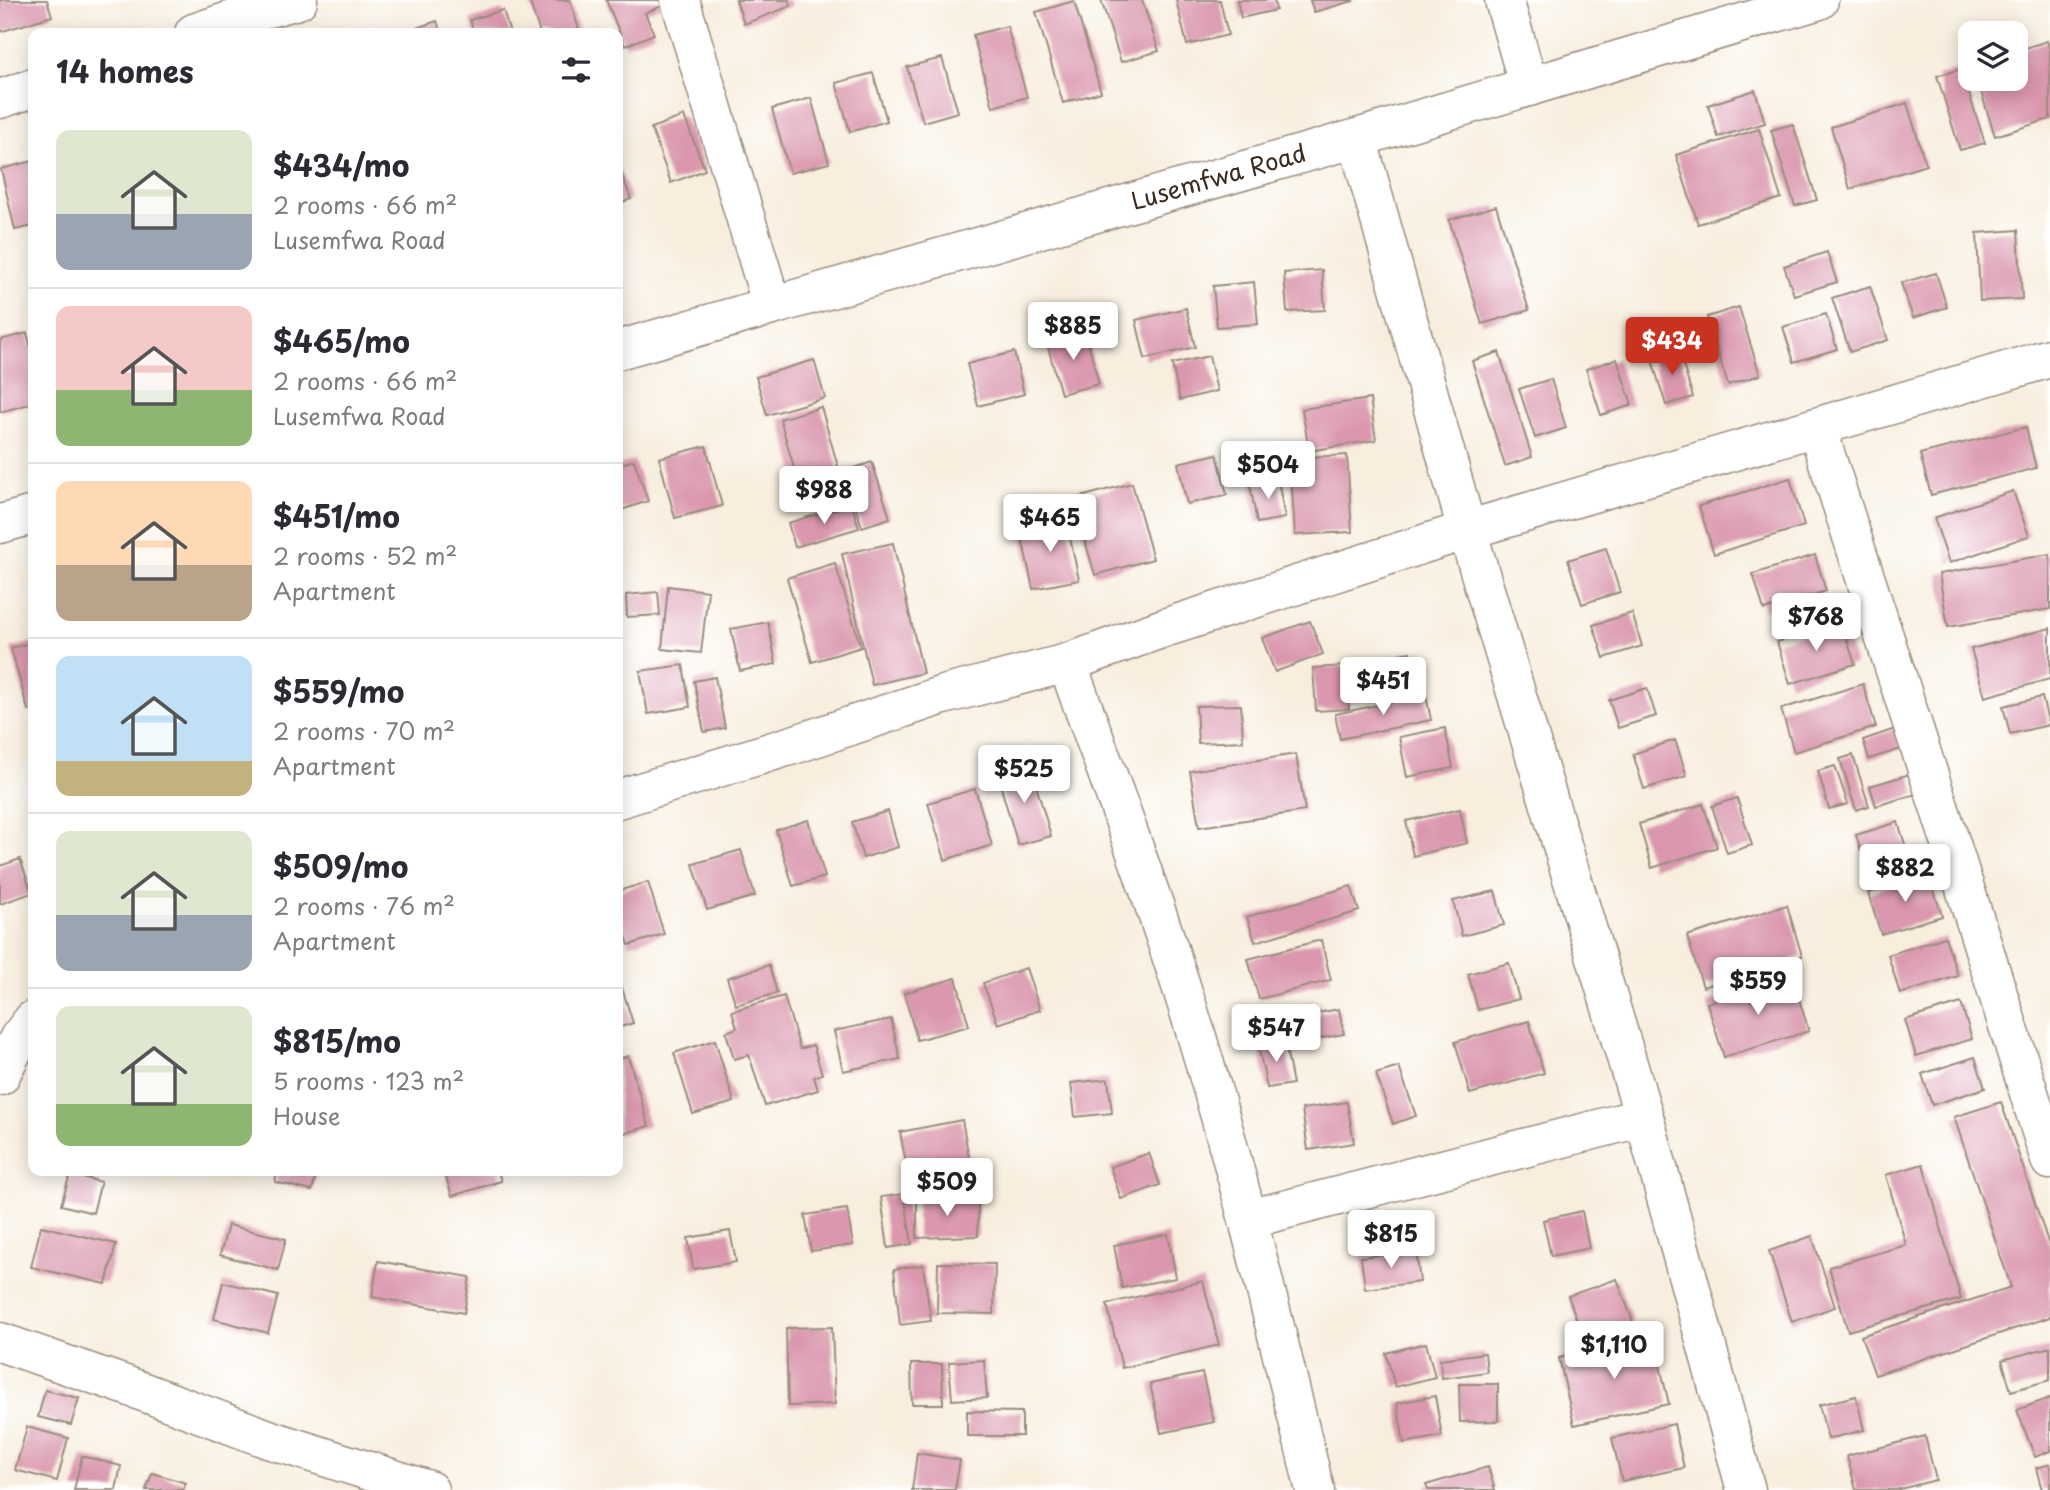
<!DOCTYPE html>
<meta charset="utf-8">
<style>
:root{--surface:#fff;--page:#f7f7f7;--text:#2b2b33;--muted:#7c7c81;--line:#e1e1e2;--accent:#c8321e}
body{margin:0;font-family:"Playpen Sans",sans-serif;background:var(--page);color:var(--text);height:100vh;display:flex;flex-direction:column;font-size:26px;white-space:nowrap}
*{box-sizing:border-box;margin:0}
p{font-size:23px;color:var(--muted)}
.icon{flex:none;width:38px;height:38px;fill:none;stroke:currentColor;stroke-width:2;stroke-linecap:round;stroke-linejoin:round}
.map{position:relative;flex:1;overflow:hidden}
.side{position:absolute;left:28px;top:28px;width:595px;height:1148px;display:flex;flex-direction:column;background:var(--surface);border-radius:14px;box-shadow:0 4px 18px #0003}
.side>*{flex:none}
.controls{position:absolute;left:1958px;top:21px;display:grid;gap:14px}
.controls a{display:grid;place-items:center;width:70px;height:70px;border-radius:14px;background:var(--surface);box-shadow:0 4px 18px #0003;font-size:35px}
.price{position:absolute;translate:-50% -60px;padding:0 16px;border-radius:7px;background:#fff;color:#222;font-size:23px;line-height:46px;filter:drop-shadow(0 2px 4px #0008)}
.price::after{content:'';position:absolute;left:50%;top:42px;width:21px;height:16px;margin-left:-10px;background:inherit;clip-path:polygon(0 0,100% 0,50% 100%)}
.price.current{background:var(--accent);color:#fff}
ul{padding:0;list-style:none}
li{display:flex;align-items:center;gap:21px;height:175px;padding:0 28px}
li+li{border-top:2px solid var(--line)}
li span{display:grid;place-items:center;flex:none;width:196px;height:140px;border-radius:14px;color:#555}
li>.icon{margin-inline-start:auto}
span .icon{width:84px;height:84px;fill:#fffc;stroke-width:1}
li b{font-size:30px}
h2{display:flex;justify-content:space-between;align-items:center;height:84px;padding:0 28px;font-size:30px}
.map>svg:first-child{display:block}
.building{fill:#da97ad}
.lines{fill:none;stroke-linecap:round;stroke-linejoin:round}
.minor-casing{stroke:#9a8c7e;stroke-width:41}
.minor{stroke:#fff;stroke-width:38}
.labels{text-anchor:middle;stroke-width:5;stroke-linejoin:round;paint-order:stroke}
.street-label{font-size:24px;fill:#3b2a1e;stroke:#fff}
</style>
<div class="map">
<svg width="2050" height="1490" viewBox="0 0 2050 1490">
<rect width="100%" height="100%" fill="#fff"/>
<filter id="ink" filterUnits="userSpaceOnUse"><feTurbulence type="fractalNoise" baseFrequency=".0143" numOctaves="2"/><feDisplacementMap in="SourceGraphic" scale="14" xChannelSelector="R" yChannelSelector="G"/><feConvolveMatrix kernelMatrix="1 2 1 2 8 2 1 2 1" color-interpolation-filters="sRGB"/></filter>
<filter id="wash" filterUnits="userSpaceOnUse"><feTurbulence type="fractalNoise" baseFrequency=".00686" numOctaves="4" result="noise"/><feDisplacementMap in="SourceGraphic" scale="28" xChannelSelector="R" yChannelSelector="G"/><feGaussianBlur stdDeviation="1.57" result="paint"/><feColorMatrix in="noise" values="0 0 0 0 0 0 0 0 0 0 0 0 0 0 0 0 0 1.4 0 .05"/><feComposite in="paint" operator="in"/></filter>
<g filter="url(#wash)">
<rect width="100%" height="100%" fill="#f8eede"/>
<g id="blocks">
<!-- building -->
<g class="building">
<polygon points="0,0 47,0 52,16 0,32"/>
<polygon points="529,0 570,0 580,33 540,33"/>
<polygon points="606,0 660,0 662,6 645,13 654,34 625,46"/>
<polygon points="736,0 789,0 791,6 744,24"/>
<polygon points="1101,0 1142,0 1159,51 1121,62"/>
<polygon points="1176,0 1220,0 1228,35 1187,45"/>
<polygon points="1237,0 1274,0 1276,10 1241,18"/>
<polygon points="1310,0 1352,0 1353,1 1314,12"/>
<polygon points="1074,1 1101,92 1063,103 1036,12"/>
<polygon points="503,10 510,33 474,33 470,20"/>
<polygon points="437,21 441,33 401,33"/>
<polygon points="1007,26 1027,97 993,107 973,35"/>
<polygon points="2047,41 2050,51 2050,119 1995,136 1977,79 2016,79 2016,51"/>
<polygon points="942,58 958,112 923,122 907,67"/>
<polygon points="1961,69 1985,143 1960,150 1937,76"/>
<polygon points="873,73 887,121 850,132 836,83"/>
<polygon points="1755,90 1765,123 1718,137 1708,105"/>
<polygon points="811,98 829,163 790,173 772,109"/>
<polygon points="1907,103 1926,165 1850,189 1831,127"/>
<polygon points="684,116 705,170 671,183 651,128"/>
<polygon points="1793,124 1817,200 1795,206 1771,130"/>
<polygon points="1759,129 1781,198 1698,224 1676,155"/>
<polygon points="33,161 33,226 15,230 1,169"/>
<polygon points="618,164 631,199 618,204"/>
<polygon points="1496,206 1529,310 1482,324 1449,220"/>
<polygon points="2018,230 2022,299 1980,301 1977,233"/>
<polygon points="1827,252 1837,282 1794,295 1784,266"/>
<polygon points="1322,270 1325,310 1287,312 1284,273"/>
<polygon points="1936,273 1947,307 1913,318 1901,283"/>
<polygon points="1254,282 1258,324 1217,327 1213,286"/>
<polygon points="1870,286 1888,340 1850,352 1832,298"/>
<polygon points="1739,307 1760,375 1728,385 1707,317"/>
<polygon points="1186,308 1195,347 1145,359 1136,320"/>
<polygon points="1826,314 1837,349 1794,362 1783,327"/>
<polygon points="1085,330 1099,384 1061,394 1046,340"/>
<polygon points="27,333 33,356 33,403 0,412 0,340"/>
<polygon points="1678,349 1693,397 1666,405 1651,357"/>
<polygon points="1014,352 1024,394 978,406 967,364"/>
<polygon points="1499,352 1532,457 1505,466 1472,361"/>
<polygon points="1209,356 1217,391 1180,400 1172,364"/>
<polygon points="1617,359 1632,405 1601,415 1586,369"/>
<polygon points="814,360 825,398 767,415 756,377"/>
<polygon points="1551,379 1566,428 1535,438 1519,389"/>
<polygon points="1370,399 1376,440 1309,451 1302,409"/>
<polygon points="821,407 847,498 806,510 780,419"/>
<polygon points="2026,427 2036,468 1931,495 1920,454"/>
<polygon points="706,446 722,506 675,518 659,458"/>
<polygon points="1217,454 1227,495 1187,504 1178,463"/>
<polygon points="1347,455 1352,532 1295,535 1290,458"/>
<polygon points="634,460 648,501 618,511 618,465"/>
<polygon points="872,462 890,518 862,527 845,471"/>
<polygon points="1790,478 1804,526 1714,554 1699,506"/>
<polygon points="1278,480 1285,518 1257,523 1250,485"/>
<polygon points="1132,483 1153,559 1095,575 1073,499"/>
<polygon points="2013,491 2029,536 1949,563 1934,518"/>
<polygon points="852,504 859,528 795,547 788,523"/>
<polygon points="1066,519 1079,580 1033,589 1020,528"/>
<polygon points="893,543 923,673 872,685 842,554"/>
<polygon points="1606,548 1620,592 1582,604 1568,560"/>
<polygon points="2050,554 2050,609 1948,627 1939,574"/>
<polygon points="1815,555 1826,591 1764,610 1753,574"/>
<polygon points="835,563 861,647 812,662 787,578"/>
<polygon points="668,586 708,591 701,653 662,649"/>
<polygon points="658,592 660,615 627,617 626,595"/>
<polygon points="1632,613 1642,646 1604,658 1593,625"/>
<polygon points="1310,621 1323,654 1275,672 1262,638"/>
<polygon points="768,622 776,664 740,671 731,629"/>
<polygon points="1841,622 1855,664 1790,684 1777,642"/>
<polygon points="2050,628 2050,679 1985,697 1971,649"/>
<polygon points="33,642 33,709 28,710 11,648"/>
<polygon points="1410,652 1417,682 1356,694 1350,665"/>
<polygon points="683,665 690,707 648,714 640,671"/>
<polygon points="1346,666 1349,709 1316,711 1313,668"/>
<polygon points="715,677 725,728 704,732 694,681"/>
<polygon points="1863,684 1876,727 1794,752 1781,709"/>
<polygon points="1647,688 1656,716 1618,728 1609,700"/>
<polygon points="1426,695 1431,720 1340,739 1335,714"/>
<polygon points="2042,697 2049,725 2010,734 2003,706"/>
<polygon points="1241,705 1243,741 1198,743 1196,706"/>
<polygon points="1445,728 1453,768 1407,777 1399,737"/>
<polygon points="1895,729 1901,749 1869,759 1863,740"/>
<polygon points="1675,740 1687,776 1644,789 1633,754"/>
<polygon points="1296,754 1305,811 1199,827 1190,771"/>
<polygon points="1853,755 1869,806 1856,810 1840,759"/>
<polygon points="1030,765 1051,836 1018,845 997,774"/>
<polygon points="1835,766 1848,804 1829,809 1818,771"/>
<polygon points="1910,774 1916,794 1876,806 1870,786"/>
<polygon points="975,789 992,845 945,860 928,803"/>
<polygon points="1737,798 1752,845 1727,853 1712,806"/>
<polygon points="1703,804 1717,847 1652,868 1639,824"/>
<polygon points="1460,809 1467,843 1413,856 1406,821"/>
<polygon points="888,811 898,847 863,858 852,822"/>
<polygon points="808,820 825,877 793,886 776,830"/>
<polygon points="1898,822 1909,857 1867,870 1856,835"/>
<polygon points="741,850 755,896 707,910 693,864"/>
<polygon points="20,859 32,893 0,904 0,866"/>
<polygon points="1929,874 1942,916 1881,934 1868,893"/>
<polygon points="648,882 664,934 629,945 618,910 618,891"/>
<polygon points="1351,886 1359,911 1255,942 1247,917"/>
<polygon points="1495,891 1504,925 1462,936 1453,901"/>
<polygon points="1787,905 1802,956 1703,987 1687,936"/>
<polygon points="1945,937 1958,976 1900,994 1888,955"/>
<polygon points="1321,940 1331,980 1259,999 1248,959"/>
<polygon points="1509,963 1519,999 1478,1010 1468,974"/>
<polygon points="769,965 777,993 736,1005 727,978"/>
<polygon points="1026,968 1040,1010 998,1024 983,983"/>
<polygon points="618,975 633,1023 618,1028"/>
<polygon points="1792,977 1809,1031 1724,1057 1707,1003"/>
<polygon points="956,978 969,1026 917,1040 904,993"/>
<polygon points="784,996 800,1049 813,1045 822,1074 814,1077 818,1090 765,1106 749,1055 734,1059 726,1032 737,1028 732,1011"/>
<polygon points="1961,1003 1972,1039 1916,1056 1905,1020"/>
<polygon points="1339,1009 1344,1034 1296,1043 1291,1018"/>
<polygon points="891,1019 900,1059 843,1071 834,1031"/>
<polygon points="1529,1021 1544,1073 1470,1094 1455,1042"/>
<polygon points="1284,1039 1293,1084 1267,1088 1258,1045"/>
<polygon points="715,1040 734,1102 693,1114 674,1053"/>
<polygon points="628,1056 649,1126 618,1135 618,1059"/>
<polygon points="1975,1057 1985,1088 1932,1105 1922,1074"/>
<polygon points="1399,1067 1416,1116 1393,1124 1376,1074"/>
<polygon points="1108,1079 1112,1113 1075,1117 1071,1083"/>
<polygon points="1347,1102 1354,1143 1308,1150 1302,1109"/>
<polygon points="2001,1102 2050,1248 2050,1317 1875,1375 1861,1336 2011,1287 1954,1117"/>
<polygon points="962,1120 970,1163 908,1174 900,1132"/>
<polygon points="1149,1153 1160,1185 1121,1199 1110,1167"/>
<polygon points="1923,1164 1961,1299 1848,1331 1829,1267 1906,1245 1886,1175"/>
<polygon points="277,1171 317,1171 312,1191 275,1182"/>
<polygon points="444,1171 498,1171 501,1181 452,1196"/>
<polygon points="70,1174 101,1182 93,1213 61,1205"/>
<polygon points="904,1194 912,1244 888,1248 881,1197"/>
<polygon points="978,1198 978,1236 917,1238 917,1199"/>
<polygon points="847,1209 853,1245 811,1251 805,1215"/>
<polygon points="1582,1211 1589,1248 1551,1256 1543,1220"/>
<polygon points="228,1225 286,1239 278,1270 220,1255"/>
<polygon points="41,1226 116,1244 106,1284 31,1267"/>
<polygon points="730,1231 736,1262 693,1269 688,1238"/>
<polygon points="1168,1234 1176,1278 1122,1288 1114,1245"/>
<polygon points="1812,1236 1835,1307 1792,1322 1769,1251"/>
<polygon points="1416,1250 1420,1282 1365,1289 1361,1257"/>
<polygon points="378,1261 470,1277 464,1313 372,1297"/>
<polygon points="938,1263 995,1264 994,1314 937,1313"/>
<polygon points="923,1265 931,1321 900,1325 894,1269"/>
<polygon points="1617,1279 1633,1322 1584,1339 1568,1296"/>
<polygon points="1203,1281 1219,1345 1122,1368 1107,1304"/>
<polygon points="223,1282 278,1296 268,1333 214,1319"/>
<polygon points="832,1327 835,1404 788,1406 786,1328"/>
<polygon points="1653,1336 1669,1404 1574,1425 1559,1358"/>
<polygon points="1426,1343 1435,1377 1395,1387 1386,1353"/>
<polygon points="2050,1347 2050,1380 2011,1391 2002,1360"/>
<polygon points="1485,1353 1487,1372 1442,1378 1440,1359"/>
<polygon points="984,1360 987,1398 952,1400 949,1362"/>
<polygon points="911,1364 942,1364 943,1404 912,1404"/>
<polygon points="1202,1373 1214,1422 1161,1433 1150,1384"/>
<polygon points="1459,1384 1498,1384 1498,1421 1460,1422"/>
<polygon points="45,1390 79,1398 71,1425 38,1417"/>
<polygon points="1435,1396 1442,1436 1404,1443 1397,1403"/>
<polygon points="1856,1396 1864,1430 1828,1439 1819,1405"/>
<polygon points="2050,1398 2050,1451 2035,1457 2017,1410"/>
<polygon points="967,1411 1022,1412 1022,1436 967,1436"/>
<polygon points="1674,1424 1684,1468 1622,1481 1612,1438"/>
<polygon points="27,1427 68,1438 57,1481 15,1470"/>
<polygon points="1925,1436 1936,1480 1896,1490 1856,1490 1847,1456"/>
<polygon points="917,1453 960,1460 955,1490 912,1490"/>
<polygon points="82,1456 121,1466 116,1490 74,1490"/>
<polygon points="2050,1464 2050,1490 2042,1490 2036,1468"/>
<polygon points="1488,1467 1495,1490 1428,1490 1426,1485"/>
<polygon points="152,1473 186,1483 183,1490 146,1490"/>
</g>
</g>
</g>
<g filter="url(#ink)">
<use href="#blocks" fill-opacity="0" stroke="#9a8c7e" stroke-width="2"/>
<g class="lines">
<!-- minor casing -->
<g class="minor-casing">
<g id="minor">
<polyline points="680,0 772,306"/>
<polyline points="1504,0 1529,87"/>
<polyline points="194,33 265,9 298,0"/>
<polyline points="0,99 33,88"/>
<polyline points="1357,138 1467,530 1644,1117 1746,1490"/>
<path id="s1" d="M618,350L1357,138L1819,0"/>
<polyline points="1817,428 1953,850 2050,1160"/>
<polyline points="0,524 33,515"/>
<path d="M1067,663C1114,792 1163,922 1202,1054C1245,1198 1279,1344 1315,1490"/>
<polyline points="618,799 796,744 943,695 1067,663 1161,629 1467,530 2050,358"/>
<polyline points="0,1076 19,1038 33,1020"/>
<polyline points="1249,1219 1644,1117"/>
<polyline points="0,1342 125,1385 271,1440 429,1490"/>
</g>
</g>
<!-- minor -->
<use href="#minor" class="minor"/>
</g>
</g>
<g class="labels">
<!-- street labels -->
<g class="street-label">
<text dy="8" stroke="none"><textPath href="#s1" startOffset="625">Lusemfwa Road</textPath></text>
</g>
</g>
</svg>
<div class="controls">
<a><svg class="icon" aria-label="layers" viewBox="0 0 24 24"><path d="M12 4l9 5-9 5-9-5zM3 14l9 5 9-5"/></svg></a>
</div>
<b class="price" style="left:1073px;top:362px">$885</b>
<b class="price current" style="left:1672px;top:377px">$434</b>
<b class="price" style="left:1268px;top:501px">$504</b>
<b class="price" style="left:824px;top:526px">$988</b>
<b class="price" style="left:1050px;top:554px">$465</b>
<b class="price" style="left:1816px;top:653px">$768</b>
<b class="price" style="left:1383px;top:717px">$451</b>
<b class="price" style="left:1024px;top:805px">$525</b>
<b class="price" style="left:1905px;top:904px">$882</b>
<b class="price" style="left:1758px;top:1017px">$559</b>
<b class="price" style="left:1276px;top:1064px">$547</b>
<b class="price" style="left:947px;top:1218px">$509</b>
<b class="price" style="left:1391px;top:1270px">$815</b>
<b class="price" style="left:1614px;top:1381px">$1,110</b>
<section class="side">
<h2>14 homes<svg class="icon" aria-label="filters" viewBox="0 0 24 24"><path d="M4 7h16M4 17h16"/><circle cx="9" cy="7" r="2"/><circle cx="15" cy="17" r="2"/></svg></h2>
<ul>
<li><span style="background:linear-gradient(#dfe7d0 60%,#9aa5b1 0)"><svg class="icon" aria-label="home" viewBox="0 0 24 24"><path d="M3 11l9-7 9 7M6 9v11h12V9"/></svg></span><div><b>$434/mo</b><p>2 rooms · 66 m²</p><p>Lusemfwa Road</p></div></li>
<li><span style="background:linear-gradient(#f6c9c9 60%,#8fb573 0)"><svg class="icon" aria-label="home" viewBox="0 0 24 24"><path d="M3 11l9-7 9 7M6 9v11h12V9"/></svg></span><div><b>$465/mo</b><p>2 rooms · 66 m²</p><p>Lusemfwa Road</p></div></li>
<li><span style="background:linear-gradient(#ffd9b3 60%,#b9a48a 0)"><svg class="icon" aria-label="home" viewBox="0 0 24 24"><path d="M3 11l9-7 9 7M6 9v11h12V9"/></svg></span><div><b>$451/mo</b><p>2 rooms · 52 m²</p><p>Apartment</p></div></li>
<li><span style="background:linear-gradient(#bfe0f5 75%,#c2b280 0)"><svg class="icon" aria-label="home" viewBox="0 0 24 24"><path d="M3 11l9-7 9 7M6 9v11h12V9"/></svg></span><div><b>$559/mo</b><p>2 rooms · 70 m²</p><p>Apartment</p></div></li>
<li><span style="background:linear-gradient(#dfe7d0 60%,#9aa5b1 0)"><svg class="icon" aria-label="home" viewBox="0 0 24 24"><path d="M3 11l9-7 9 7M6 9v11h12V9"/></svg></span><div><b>$509/mo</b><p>2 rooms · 76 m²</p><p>Apartment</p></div></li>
<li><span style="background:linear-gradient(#dfe7d0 70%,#8fb573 0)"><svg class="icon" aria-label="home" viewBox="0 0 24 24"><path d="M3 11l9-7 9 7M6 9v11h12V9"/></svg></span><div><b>$815/mo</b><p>5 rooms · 123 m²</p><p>House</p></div></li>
</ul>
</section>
</div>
